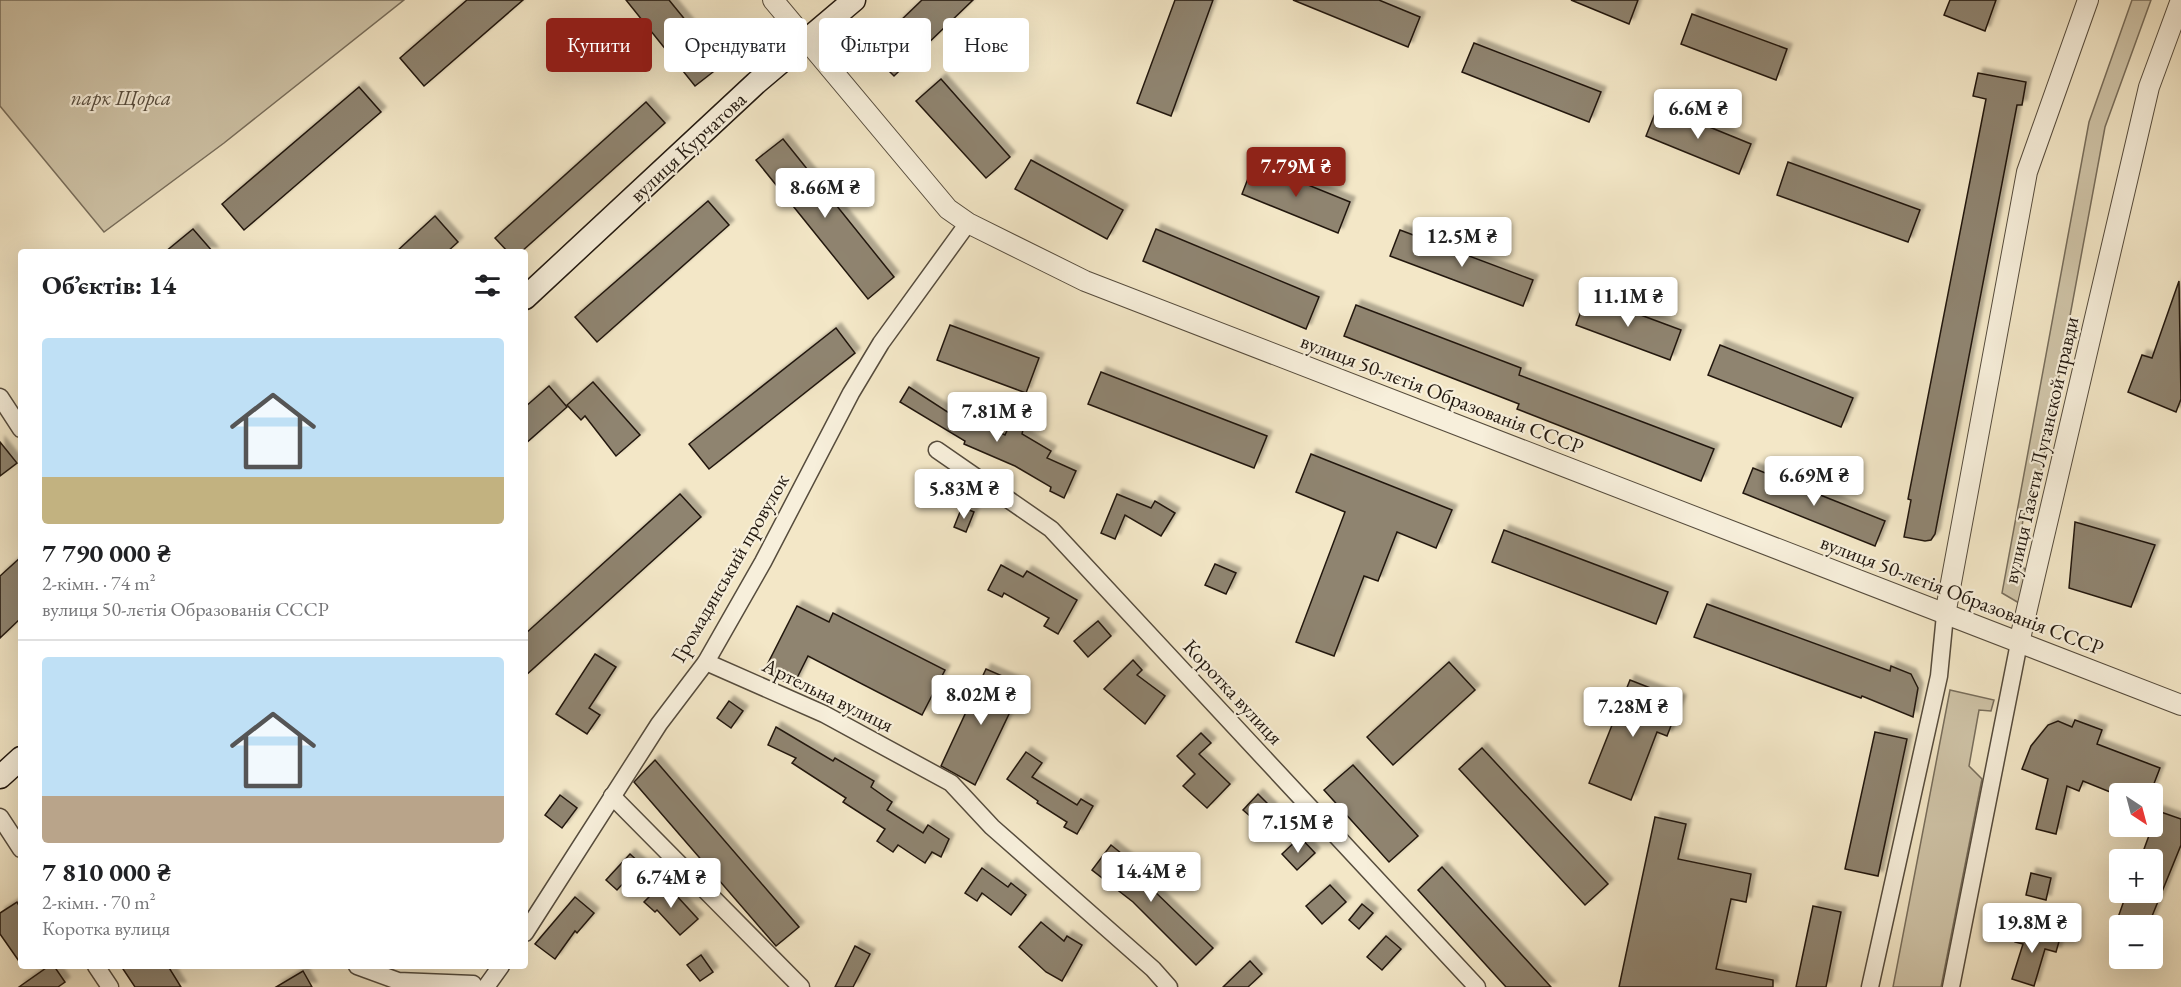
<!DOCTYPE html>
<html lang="uk">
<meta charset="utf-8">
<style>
:root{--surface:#fff;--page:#f2f2f2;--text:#202124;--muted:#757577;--line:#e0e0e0;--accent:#8f2418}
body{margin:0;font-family:"EB Garamond",serif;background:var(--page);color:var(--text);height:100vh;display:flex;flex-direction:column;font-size:22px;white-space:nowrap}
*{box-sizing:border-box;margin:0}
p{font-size:20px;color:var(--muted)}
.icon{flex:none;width:33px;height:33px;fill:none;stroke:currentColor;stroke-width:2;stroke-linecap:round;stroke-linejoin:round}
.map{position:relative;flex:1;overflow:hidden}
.sheet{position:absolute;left:18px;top:249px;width:510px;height:720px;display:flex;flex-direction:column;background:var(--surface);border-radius:6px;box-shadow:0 6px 24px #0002}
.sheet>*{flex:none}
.banner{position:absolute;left:546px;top:18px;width:570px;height:54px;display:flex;gap:12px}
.needle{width:39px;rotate:144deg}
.tools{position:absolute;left:2109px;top:783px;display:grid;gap:12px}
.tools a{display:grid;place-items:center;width:54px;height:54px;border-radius:6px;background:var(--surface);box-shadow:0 6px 24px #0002;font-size:30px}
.price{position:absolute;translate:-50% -51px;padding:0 14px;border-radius:6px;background:#fff;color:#222;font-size:20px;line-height:39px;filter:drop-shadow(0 2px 3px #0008)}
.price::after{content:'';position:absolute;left:50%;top:36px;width:18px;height:14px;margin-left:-9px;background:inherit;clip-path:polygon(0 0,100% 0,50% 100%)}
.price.on{background:var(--accent);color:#fff}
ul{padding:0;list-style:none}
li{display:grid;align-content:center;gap:12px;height:318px;padding:0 24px}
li+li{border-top:2px solid var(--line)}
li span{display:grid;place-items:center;height:186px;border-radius:6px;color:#555}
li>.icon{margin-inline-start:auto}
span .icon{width:108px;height:108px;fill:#fffc;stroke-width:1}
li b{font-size:26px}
h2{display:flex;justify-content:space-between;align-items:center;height:72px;padding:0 24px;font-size:26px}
.tag{padding:0 21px;border-radius:6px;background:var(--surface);box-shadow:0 6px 24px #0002;font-size:21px;line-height:54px}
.tag.on{background:var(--accent);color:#fff}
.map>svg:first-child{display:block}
.green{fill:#cfc4a8;stroke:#786e5c;stroke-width:1.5}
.building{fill:#8f846f;stroke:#22180f;stroke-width:1.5;filter:url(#shadow)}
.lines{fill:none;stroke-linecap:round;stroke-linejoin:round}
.minor-casing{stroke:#564c3d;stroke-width:19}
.tertiary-casing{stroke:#564c3d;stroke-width:22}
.secondary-casing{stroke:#22180f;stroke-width:25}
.minor{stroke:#f7efdb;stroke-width:16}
.tertiary{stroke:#f7efdb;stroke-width:20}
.secondary{stroke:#f7efdb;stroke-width:22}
.labels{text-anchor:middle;stroke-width:4.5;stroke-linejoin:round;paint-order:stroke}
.park-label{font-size:21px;font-style:italic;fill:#564c3d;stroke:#f7efdb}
.street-label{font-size:21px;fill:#22180f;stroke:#f7efdb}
</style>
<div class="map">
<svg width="2181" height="987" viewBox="0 0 2181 987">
<defs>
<filter id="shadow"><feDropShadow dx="5" dy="-5" stdDeviation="1.5" flood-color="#0004"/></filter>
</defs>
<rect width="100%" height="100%" fill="#f3e7c7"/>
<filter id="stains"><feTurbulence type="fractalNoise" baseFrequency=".00333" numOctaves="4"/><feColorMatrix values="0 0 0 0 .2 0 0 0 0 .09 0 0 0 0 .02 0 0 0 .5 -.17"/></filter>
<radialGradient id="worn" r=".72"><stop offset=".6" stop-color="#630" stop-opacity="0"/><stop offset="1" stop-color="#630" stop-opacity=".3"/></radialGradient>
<!-- green -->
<g class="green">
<polygon points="0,0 404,0 224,143 104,232 0,106"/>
<polygon points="2132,0 2151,0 2105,127 2035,505 2027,499 2016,558 2027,572 2019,603 2002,593 2089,122"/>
<polygon points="1950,690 1994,700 1991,711 1979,710 1969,766 1982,779 1941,987 1893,987"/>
</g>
<!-- building -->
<g class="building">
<polygon points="467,0 523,0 424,86 400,58"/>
<polygon points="626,0 669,0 722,65 695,86"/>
<polygon points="922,0 973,0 894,76 869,51"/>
<polygon points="1175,0 1213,0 1171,116 1137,103"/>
<polygon points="1293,0 1379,0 1420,17 1408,47"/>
<polygon points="1571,0 1638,0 1629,24"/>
<polygon points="1950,0 1996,0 1985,31 1944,15"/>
<polygon points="1692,14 1787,49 1776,80 1681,44"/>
<polygon points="1474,43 1601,92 1589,122 1462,72"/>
<polygon points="1978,73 2026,82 2022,105 2017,105 1935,534 1931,540 1925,541 1904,537 1911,500 1908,499 1986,99 1973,96"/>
<polygon points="941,79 1010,157 986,178 916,101"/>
<polygon points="359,87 381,112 244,230 222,204"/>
<polygon points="646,102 665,123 521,252 508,252 495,238"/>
<polygon points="1658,106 1751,144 1739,174 1646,136"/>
<polygon points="783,139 894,277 868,299 756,160"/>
<polygon points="1031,160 1123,210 1107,239 1015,189"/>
<polygon points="1788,162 1920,210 1908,242 1777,195"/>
<polygon points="1254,163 1350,202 1338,233 1242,194"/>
<polygon points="708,201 729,225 597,342 575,317"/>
<polygon points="435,216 458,242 447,252 396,252"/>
<polygon points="193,229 213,252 165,252"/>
<polygon points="1156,229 1319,297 1306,329 1143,261"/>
<polygon points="1400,230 1533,280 1523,306 1390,256"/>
<polygon points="2179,281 2181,399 2176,412 2128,392 2142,355 2152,358"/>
<polygon points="1587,295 1681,330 1670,360 1576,325"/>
<polygon points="1356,305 1521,368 1519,375 1714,449 1701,481 1517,409 1519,404 1344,336"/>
<polygon points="950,325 1039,358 1026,393 937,360"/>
<polygon points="836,328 855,353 709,469 689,444"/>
<polygon points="1720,345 1853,398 1841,427 1708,375"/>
<polygon points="1101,372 1267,436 1254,468 1088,404"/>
<polygon points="593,382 640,435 616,456 585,416 581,420 567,405"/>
<polygon points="549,386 567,407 525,444 525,407"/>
<polygon points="909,387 949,413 953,406 975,423 976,420 1005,435 1010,424 1023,430 1022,434 1051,451 1047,458 1076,471 1064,498 1050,491 1051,487 1015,466 964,444 965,441 900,402"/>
<polygon points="0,442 17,463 0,476"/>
<polygon points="1311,454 1452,510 1436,548 1397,532 1378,581 1364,576 1334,656 1296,642 1345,512 1296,492"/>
<polygon points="1753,468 1885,521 1875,546 1743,493"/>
<polygon points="680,494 701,517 525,676 525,634"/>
<polygon points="1117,494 1151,508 1155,501 1175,513 1161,536 1125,515 1115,539 1101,533"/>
<polygon points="962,507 974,512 966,532 954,527"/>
<polygon points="2075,522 2155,545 2131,607 2069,588"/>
<polygon points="1504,530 1668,592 1656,624 1492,562"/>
<polygon points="21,557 21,618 0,638 0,576"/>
<polygon points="1215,564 1236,573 1226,594 1205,585"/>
<polygon points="1001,565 1023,577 1027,571 1077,600 1058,634 1044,626 1049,618 1004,593 1002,597 988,590"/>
<polygon points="1707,604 1890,671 1891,666 1911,674 1918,688 1913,717 1862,696 1861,698 1694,637"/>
<polygon points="797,606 829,622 833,613 945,670 922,715 808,656 793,686 764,671"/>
<polygon points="1098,621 1111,636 1088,657 1074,641"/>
<polygon points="595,654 616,667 589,708 600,715 587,734 556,714"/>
<polygon points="1133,660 1142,670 1137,675 1165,696 1145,724 1104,689"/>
<polygon points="1449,662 1475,690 1393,765 1367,737"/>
<polygon points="986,669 1023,685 975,785 941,766"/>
<polygon points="1630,680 1681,700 1667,736 1657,732 1631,800 1589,783"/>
<polygon points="729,701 743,711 731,728 717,718"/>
<polygon points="2075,720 2102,730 2097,744 2160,768 2150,794 2115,794 2083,781 2079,791 2067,786 2056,834 2036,829 2048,779 2022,769 2031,746 2048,725 2058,721 2072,727"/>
<polygon points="776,727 833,761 835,758 874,781 871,787 892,802 887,810 923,833 928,825 949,839 941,857 932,852 925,863 898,845 893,852 877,841 885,829 843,802 846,798 792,763 796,758 768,745"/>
<polygon points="1875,732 1907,739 1878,876 1845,869"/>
<polygon points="1201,733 1211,743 1199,754 1230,784 1207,808 1183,786 1195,774 1177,756"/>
<polygon points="1482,748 1608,884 1585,905 1459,769"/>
<polygon points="1026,752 1042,763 1032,777 1077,805 1081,799 1093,806 1077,834 1064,827 1067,822 1037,803 1038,801 1007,779"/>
<polygon points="655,760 799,927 776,946 634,782"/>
<polygon points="1353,765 1418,836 1389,862 1324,790"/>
<polygon points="1258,794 1272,808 1258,823 1243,810"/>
<polygon points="560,795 577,808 562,828 545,815"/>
<polygon points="2158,811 2181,819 2181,845 2148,926 2115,926 2127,892 2152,892 2152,860 2140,860"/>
<polygon points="1655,817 1686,824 1678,859 1751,874 1746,902 1731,899 1716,969 1773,980 1773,987 1619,987"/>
<polygon points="1300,837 1315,853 1297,870 1282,854"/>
<polygon points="1111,845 1153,879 1148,885 1213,948 1196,965 1133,902 1092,870"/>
<polygon points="630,854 641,864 617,890 606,880"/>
<polygon points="1442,867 1551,987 1506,987 1418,890"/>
<polygon points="982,868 1008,887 1011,883 1026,895 1011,915 982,893 977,901 965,893"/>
<polygon points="2031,873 2051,878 2046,900 2026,895"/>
<polygon points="664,882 698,919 680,935 657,910 655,912 644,902"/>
<polygon points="1330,885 1346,902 1322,924 1306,906"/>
<polygon points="575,897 594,913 577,933 575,931 555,959 535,944"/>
<polygon points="17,902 21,910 21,964 0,934 0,913"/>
<polygon points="1362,904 1373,913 1359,929 1349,920"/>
<polygon points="1813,906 1841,912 1826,987 1796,987"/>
<polygon points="1041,922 1064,941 1067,936 1082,945 1062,981 1046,972 1019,947"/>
<polygon points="2018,928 2060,938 2056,952 2045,949 2034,986 2012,979 2023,944 2015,942"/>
<polygon points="1386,936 1401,949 1382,970 1367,957"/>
<polygon points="855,946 870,954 853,987 835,987"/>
<polygon points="701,955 713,972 700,981 687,965"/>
<polygon points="1250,961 1262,974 1248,987 1223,987"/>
<polygon points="49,966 54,966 65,982 58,987 19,987"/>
<polygon points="121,966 168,966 181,987 135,987"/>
<polygon points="303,971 312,987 276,987"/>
</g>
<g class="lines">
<!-- minor casing -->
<g class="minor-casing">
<g id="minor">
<polyline points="0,397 21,429"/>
<polyline points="937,450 1051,529 1477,987"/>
<polyline points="706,662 824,714 951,783 992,827 1153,969 1169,987"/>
<polyline points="612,796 801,987"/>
<polyline points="0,817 21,849"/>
<polyline points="525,933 659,724 706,662 763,562 851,393 881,343 968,223"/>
<polyline points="96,966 110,987"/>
<polyline points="357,966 398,981 473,984 475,987"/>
<polyline points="486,987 501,966"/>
<polyline points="1870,987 1939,676 1945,615"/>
<polyline points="1951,987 2019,643"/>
</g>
</g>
<!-- tertiary casing -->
<g class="tertiary-casing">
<g id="tertiary">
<polyline points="773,0 948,209 968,223 1085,281 2181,705"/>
<polyline points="1945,615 2027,172 2088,0"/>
<polyline points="2019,643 2149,87 2181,0"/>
</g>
</g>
<!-- secondary casing -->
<g class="secondary-casing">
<g id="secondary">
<polyline points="525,298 756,83 854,0"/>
<polyline points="0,777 21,758"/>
</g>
</g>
<!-- minor -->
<use href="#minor" class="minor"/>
<!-- tertiary -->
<use href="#tertiary" class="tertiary"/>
<!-- secondary -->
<use href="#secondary" class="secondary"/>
</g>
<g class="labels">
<!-- park labels -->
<g class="park-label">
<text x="121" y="105">парк Щорса</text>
</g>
<!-- street labels -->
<g class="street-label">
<text transform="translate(688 147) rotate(-43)" y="7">вулиця Курчатова</text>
<text transform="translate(1442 394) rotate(21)" y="7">вулиця 50-лєтія Образованія СССР</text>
<text transform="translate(2041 450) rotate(-77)" y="7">вулиця Газєти Луганской правди</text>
<text transform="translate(730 568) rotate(-60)" y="7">Громадянський провулок</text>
<text transform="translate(1962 595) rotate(21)" y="7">вулиця 50-лєтія Образованія СССР</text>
<text transform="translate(1233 692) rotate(47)" y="7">Коротка вулиця</text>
<text transform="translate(828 695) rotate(26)" y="7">Артельна вулиця</text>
</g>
</g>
<rect width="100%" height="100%" filter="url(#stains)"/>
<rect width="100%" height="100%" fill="url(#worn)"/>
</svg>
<div class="tools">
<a><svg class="needle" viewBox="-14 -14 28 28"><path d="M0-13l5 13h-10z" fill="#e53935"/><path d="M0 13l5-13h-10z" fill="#757577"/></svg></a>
<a>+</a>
<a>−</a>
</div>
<b class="price" style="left:1698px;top:140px">6.6M ₴</b>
<b class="price on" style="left:1296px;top:198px">7.79M ₴</b>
<b class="price" style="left:825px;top:219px">8.66M ₴</b>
<b class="price" style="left:1462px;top:268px">12.5M ₴</b>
<b class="price" style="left:1628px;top:328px">11.1M ₴</b>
<b class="price" style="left:997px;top:443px">7.81M ₴</b>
<b class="price" style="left:1814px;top:507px">6.69M ₴</b>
<b class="price" style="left:964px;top:520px">5.83M ₴</b>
<b class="price" style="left:981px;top:726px">8.02M ₴</b>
<b class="price" style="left:1633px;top:738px">7.28M ₴</b>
<b class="price" style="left:1298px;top:854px">7.15M ₴</b>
<b class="price" style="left:1151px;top:903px">14.4M ₴</b>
<b class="price" style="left:671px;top:909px">6.74M ₴</b>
<b class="price" style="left:2032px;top:954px">19.8M ₴</b>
<div class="banner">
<a class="tag on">Купити</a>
<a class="tag">Орендувати</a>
<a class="tag">Фільтри</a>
<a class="tag">Нове</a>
</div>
<section class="sheet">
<h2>Об’єктів: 14<svg class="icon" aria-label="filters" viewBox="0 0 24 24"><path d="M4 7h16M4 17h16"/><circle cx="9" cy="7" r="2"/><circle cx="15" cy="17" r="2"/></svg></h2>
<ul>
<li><span style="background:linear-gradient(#bfe0f5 75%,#c2b280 0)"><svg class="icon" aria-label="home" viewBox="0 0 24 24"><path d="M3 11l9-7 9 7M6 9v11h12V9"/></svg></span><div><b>7 790 000 ₴</b><p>2-кімн. · 74 m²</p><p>вулиця 50-лєтія Образованія СССР</p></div></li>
<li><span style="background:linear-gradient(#bfe0f5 75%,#b9a48a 0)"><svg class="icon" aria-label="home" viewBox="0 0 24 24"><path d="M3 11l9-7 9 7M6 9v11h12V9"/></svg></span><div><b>7 810 000 ₴</b><p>2-кімн. · 70 m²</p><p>Коротка вулиця</p></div></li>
</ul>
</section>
</div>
